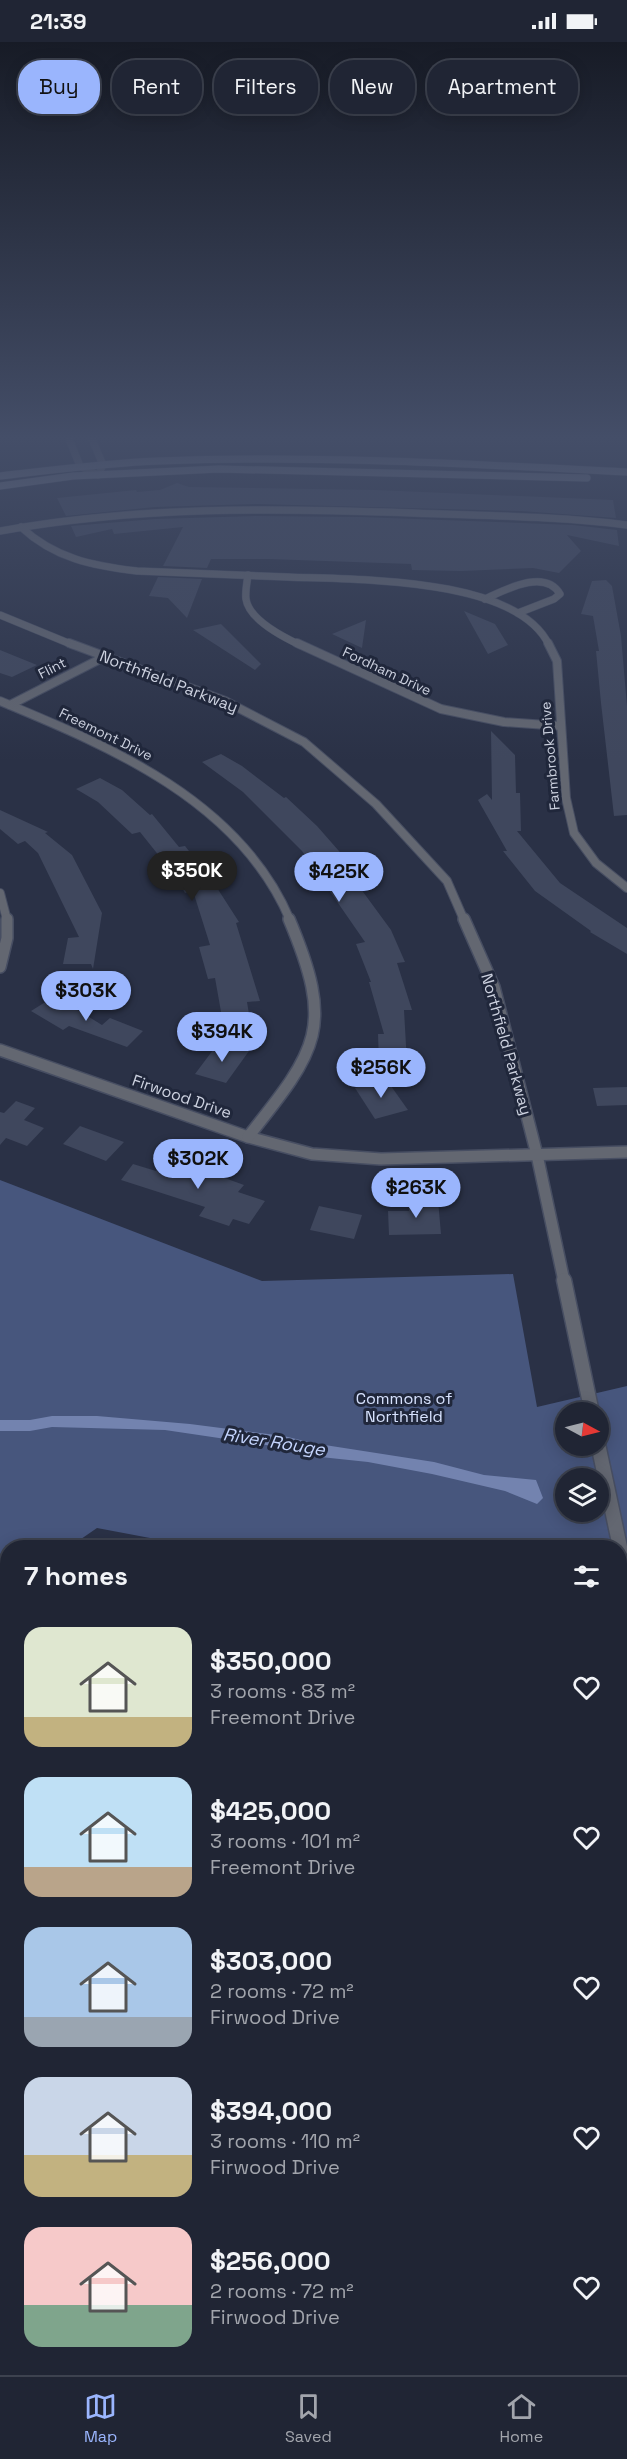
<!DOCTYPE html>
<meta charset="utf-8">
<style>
:root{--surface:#202534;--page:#282d3c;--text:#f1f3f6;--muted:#a2a5ac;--line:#3d424f;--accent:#9ab5fd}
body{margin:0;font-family:"Space Grotesk",sans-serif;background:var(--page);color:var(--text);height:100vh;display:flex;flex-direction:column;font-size:22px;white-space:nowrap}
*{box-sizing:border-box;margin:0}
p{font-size:20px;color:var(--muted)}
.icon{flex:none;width:33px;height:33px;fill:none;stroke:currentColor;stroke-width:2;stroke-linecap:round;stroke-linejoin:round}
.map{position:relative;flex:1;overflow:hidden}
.side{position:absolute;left:0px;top:1498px;width:627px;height:836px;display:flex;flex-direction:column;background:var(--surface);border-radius:24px 24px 0 0;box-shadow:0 3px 15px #0003,0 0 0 2px var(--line)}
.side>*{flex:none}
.top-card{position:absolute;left:18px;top:18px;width:591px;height:54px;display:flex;gap:12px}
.needle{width:39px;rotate:97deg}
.tools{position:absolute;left:555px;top:1360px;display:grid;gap:12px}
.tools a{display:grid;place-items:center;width:54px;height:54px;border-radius:50%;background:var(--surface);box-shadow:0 3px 15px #0003,0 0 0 2px var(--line);font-size:30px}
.price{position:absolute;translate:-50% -51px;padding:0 14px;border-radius:21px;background:var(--accent);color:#111;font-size:20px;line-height:39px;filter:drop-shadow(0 2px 3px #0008)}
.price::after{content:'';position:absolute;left:50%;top:36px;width:18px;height:14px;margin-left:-9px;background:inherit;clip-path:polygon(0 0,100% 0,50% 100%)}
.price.current{background:#222;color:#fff}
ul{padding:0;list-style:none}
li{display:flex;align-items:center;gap:18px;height:150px;padding:0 24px}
li span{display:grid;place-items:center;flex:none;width:168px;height:120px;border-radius:18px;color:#555}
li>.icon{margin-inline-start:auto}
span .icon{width:72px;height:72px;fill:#fffc;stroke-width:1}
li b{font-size:26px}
h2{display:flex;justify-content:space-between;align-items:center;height:72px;padding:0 24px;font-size:26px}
.pill{padding:0 21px;border-radius:24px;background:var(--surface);box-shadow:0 3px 15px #0003,0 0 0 2px var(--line);font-size:21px;line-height:54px}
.pill.current{background:var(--accent);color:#111}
.status{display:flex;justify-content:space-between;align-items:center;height:42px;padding:0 30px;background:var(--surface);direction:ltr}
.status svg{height:16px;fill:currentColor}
.tab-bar{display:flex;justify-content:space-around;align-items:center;height:84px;border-top:2px solid var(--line);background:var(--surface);font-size:16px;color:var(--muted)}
.tab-bar a{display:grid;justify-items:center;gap:3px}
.tab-bar .current{color:var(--accent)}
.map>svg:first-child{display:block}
.green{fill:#47567d;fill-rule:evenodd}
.water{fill:#7383af}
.building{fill:#3f475d}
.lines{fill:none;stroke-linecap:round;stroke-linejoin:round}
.street-far4-casing{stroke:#474e62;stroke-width:8}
.street-far3-casing{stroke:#474e62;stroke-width:10}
.street-far2-casing{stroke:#474e62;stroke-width:14}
.street-far1-casing{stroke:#474e62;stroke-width:17}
.street-casing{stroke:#474e62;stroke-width:22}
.secondary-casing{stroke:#474e62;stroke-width:8}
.street-far4{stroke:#636771;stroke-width:7}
.street-far3{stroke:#636771;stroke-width:8}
.street-far2{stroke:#636771;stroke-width:11}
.street-far1{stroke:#636771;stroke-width:14}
.street{stroke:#636771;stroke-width:19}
.secondary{stroke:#7e8494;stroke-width:7}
.labels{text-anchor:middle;stroke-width:6;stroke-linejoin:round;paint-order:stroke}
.far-street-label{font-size:14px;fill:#ccd1df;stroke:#20273b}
.street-label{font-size:16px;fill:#ccd1df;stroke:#20273b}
.park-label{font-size:16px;fill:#d7e2fe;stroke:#20273b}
.water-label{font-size:18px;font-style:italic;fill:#c5d5fe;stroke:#20273b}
</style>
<div class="status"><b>21:39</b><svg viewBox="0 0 49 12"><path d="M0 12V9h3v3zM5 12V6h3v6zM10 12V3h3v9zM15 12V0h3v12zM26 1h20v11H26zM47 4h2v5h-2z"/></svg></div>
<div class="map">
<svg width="627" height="2333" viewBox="0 0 627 2333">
<rect width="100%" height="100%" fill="#2a3146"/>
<!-- green -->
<path class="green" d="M0,1138L262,1239L513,1232L537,1365L627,1344V1585L620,1583V1506H203L97,1486L68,1506H8L7,1546L0,1551ZM566,1371H598V1404H566ZM566,1437H598V1470H566Z"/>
<!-- water -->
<polygon class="water" points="52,1374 97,1374 190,1382 284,1394 312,1401 434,1420 484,1433 536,1438 543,1456 537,1462 505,1449 432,1432 368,1420 311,1414 273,1404 165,1388 52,1385 30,1389 0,1389 0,1378 30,1378"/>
<!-- building -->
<g class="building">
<polygon points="177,441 189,445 375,448 613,458 616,476 521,469 257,462 155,465 66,474 57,456 136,448 137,450 160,448"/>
<polygon points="257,474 361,475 573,483 617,488 619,504 567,493 581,509 559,531 533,526 461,529 412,528 411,522 268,517 211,517 207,526 163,524 183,485 114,492 112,487 76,495 71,484 155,477"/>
<polygon points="158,535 202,537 187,576 168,556 149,554"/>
<polygon points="606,538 612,544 621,594 627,664 627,773 614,774 601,661 596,609 599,609 593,574 581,572 592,539"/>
<polygon points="464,569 495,582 508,603 488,612"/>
<polygon points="366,578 362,606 332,592"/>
<polygon points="221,582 261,622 255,628 193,588"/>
<polygon points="0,608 37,623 12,635 0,631"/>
<polygon points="491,689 515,713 516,751 520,751 521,789 517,789 560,841 627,886 627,912 590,890 591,889 535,849 503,809 507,809 478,758 487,752 492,758"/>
<polygon points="221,712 242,724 284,756 286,755 317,784 367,841 358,843 391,888 405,920 397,921 412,968 404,968 407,1021 379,1021 378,992 384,992 369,940 371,940 356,902 365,900 302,809 243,750 202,720"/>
<polygon points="100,736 122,748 150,773 152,772 179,805 185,804 212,838 239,880 236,881 260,959 247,960 250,978 223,981 215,936 208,937 199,905 210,903 193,849 185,851 167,820 164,820 140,790 132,792 98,760 76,747"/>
<polygon points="0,768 48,790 45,791 72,813 102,871 93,927 91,922 63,922 68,896 79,895 38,811 25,799 18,802 0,787"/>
<polygon points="55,954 102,983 110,976 143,989 127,1005 69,984 63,988 31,969"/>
<polygon points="219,1000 249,1009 226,1041 195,1032"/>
<polygon points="386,1037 408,1068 375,1077 355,1046"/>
<polygon points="627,1045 627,1063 597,1064 593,1046"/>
<polygon points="16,1059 35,1066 24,1078 44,1086 27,1104 6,1096 0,1103 0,1070 4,1071"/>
<polygon points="80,1084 124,1100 106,1119 63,1102"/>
<polygon points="167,1115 244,1143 238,1150 265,1159 249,1182 233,1177 229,1184 199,1174 205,1165 121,1138 133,1122 156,1129"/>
<polygon points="408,1158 438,1158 441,1192 389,1193 388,1169 409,1169"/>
<polygon points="319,1164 362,1173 354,1197 310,1188"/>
</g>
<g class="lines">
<!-- street-far4 casing -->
<g class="street-far4-casing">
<g id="street-far4">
<polyline points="67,392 80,424 98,433 103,423 90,392"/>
<path d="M21,485C54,516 93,524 137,529C187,531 238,533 288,535C354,538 516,534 549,603"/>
<path d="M0,489C139,464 273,466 413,471C485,474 556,474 627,483"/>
<path d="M248,533C247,540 245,550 246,557C249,578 283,595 300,603"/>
<path d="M485,557C505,548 545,526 560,552L554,557L518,571"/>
<polyline points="0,573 73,603"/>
</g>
</g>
<!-- street-far3 casing -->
<g class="street-far3-casing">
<g id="street-far3">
<polyline points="69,601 225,659 304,700 376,762 447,839 464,878"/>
<polyline points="297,601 441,667 504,680 561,684"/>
<polyline points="548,601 557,619 566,756 574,791 596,821 627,846"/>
<path d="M0,659C111,705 240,759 290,878"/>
<polyline points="10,663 106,614"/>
<polyline points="0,851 7,878"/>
</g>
</g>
<!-- street-far2 casing -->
<g class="street-far2-casing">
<g id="street-far2">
<polyline points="464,877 494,945 537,1113 564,1239"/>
<polyline points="0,925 7,896 7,877"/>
<polyline points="0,1008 248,1095 312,1112 381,1117 627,1110"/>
<path d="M248,1095C318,1007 335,986 289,877"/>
</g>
</g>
<!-- street-far1 casing -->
<g class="street-far1-casing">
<g id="street-far1">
<polyline points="564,1238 592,1371"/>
<polyline points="598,1402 627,1538"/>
</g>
</g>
<!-- street casing -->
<g class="street-casing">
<g id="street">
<polyline points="620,1993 627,1930"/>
<polyline points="561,2333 563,2326"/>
</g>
</g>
<!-- secondary casing -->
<g class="secondary-casing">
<g id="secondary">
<path d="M0,434C53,428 105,421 159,419C315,413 471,422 627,430"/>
<polyline points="0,444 73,434 219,427 587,436"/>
</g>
</g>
<!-- street-far4 -->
<use href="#street-far4" class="street-far4"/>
<!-- street-far3 -->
<use href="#street-far3" class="street-far3"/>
<!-- street-far2 -->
<use href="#street-far2" class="street-far2"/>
<!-- street-far1 -->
<use href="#street-far1" class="street-far1"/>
<!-- street -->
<use href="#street" class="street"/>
<!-- secondary -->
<use href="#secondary" class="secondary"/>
</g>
<!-- sky -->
<linearGradient id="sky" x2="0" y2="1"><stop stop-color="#171b26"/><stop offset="0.55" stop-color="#444e68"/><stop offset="1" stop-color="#444e68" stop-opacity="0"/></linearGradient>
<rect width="627" height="719" fill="url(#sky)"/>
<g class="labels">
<!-- far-street labels -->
<g class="far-street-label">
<text transform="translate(52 626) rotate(-27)" y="5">Flint</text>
<text transform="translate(387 629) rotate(25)" y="5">Fordham Drive</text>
<text transform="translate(106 692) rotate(26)" y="5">Freemont Drive</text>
<text transform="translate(550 714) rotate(-95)" y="5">Farmbrook Drive</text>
</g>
<!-- street labels -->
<g class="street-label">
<text transform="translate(169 639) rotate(21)" y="6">Northfield Parkway</text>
<text transform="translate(507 1002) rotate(74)" y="6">Northfield Parkway</text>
<text transform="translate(182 1054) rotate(19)" y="6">Firwood Drive</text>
</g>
<!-- park labels -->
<g class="park-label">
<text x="404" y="1362">Commons of<tspan x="404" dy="18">Northfield</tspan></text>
</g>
<!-- water labels -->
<g class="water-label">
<text transform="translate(274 1400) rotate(9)" y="6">River Rouge</text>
</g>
</g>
</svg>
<div class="tools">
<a><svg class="needle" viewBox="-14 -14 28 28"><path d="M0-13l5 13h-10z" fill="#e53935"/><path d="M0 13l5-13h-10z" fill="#a2a5ac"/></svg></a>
<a><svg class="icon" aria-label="layers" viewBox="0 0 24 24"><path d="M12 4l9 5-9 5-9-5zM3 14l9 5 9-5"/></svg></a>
</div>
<b class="price current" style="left:192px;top:860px">$350K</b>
<b class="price" style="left:339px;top:861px">$425K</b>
<b class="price" style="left:86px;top:980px">$303K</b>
<b class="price" style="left:222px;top:1021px">$394K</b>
<b class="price" style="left:381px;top:1057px">$256K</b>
<b class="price" style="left:198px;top:1148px">$302K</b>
<b class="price" style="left:416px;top:1177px">$263K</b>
<div class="top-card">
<a class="pill current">Buy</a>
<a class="pill">Rent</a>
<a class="pill">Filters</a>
<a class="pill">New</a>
<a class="pill">Apartment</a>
</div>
<section class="side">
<h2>7 homes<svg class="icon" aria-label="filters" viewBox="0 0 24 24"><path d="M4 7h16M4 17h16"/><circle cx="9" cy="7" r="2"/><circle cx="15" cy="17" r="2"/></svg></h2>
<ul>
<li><span style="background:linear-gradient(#dfe7d0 75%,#c2b280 0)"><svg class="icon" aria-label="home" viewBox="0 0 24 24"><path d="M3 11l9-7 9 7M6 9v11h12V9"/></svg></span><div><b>$350,000</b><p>3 rooms · 83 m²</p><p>Freemont Drive</p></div><svg class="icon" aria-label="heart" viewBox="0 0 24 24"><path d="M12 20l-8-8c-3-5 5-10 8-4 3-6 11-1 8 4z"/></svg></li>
<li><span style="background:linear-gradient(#bfe0f5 75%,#b9a48a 0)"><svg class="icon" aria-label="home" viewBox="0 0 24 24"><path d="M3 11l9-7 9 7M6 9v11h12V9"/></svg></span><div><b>$425,000</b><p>3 rooms · 101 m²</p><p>Freemont Drive</p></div><svg class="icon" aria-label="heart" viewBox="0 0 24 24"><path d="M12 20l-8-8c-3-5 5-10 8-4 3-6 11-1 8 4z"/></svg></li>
<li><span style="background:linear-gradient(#a9c7e8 75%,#9aa5b1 0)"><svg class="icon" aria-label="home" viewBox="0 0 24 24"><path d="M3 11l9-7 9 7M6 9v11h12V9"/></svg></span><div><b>$303,000</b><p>2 rooms · 72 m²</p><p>Firwood Drive</p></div><svg class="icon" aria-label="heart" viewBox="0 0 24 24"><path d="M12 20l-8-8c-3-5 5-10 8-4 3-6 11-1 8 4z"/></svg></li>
<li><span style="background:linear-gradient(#c9d6e8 65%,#c2b280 0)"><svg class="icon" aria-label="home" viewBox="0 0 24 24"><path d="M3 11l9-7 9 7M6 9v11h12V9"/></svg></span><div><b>$394,000</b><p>3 rooms · 110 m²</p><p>Firwood Drive</p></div><svg class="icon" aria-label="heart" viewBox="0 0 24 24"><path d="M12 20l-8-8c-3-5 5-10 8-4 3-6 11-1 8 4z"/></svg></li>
<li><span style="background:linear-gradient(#f6c9c9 65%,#7fa58c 0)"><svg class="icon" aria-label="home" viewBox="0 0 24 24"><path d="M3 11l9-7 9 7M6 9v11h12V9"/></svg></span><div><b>$256,000</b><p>2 rooms · 72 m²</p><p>Firwood Drive</p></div><svg class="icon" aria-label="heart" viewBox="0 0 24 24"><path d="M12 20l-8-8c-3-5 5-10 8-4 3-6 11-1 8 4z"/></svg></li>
</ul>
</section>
</div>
<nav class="tab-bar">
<a class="current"><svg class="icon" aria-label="map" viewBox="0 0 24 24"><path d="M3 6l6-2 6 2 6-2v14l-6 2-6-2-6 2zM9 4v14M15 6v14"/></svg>Map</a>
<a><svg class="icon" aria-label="saved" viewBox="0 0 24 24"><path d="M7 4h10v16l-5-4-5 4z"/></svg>Saved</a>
<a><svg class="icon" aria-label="home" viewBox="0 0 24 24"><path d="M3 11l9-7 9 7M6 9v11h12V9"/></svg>Home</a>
</nav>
